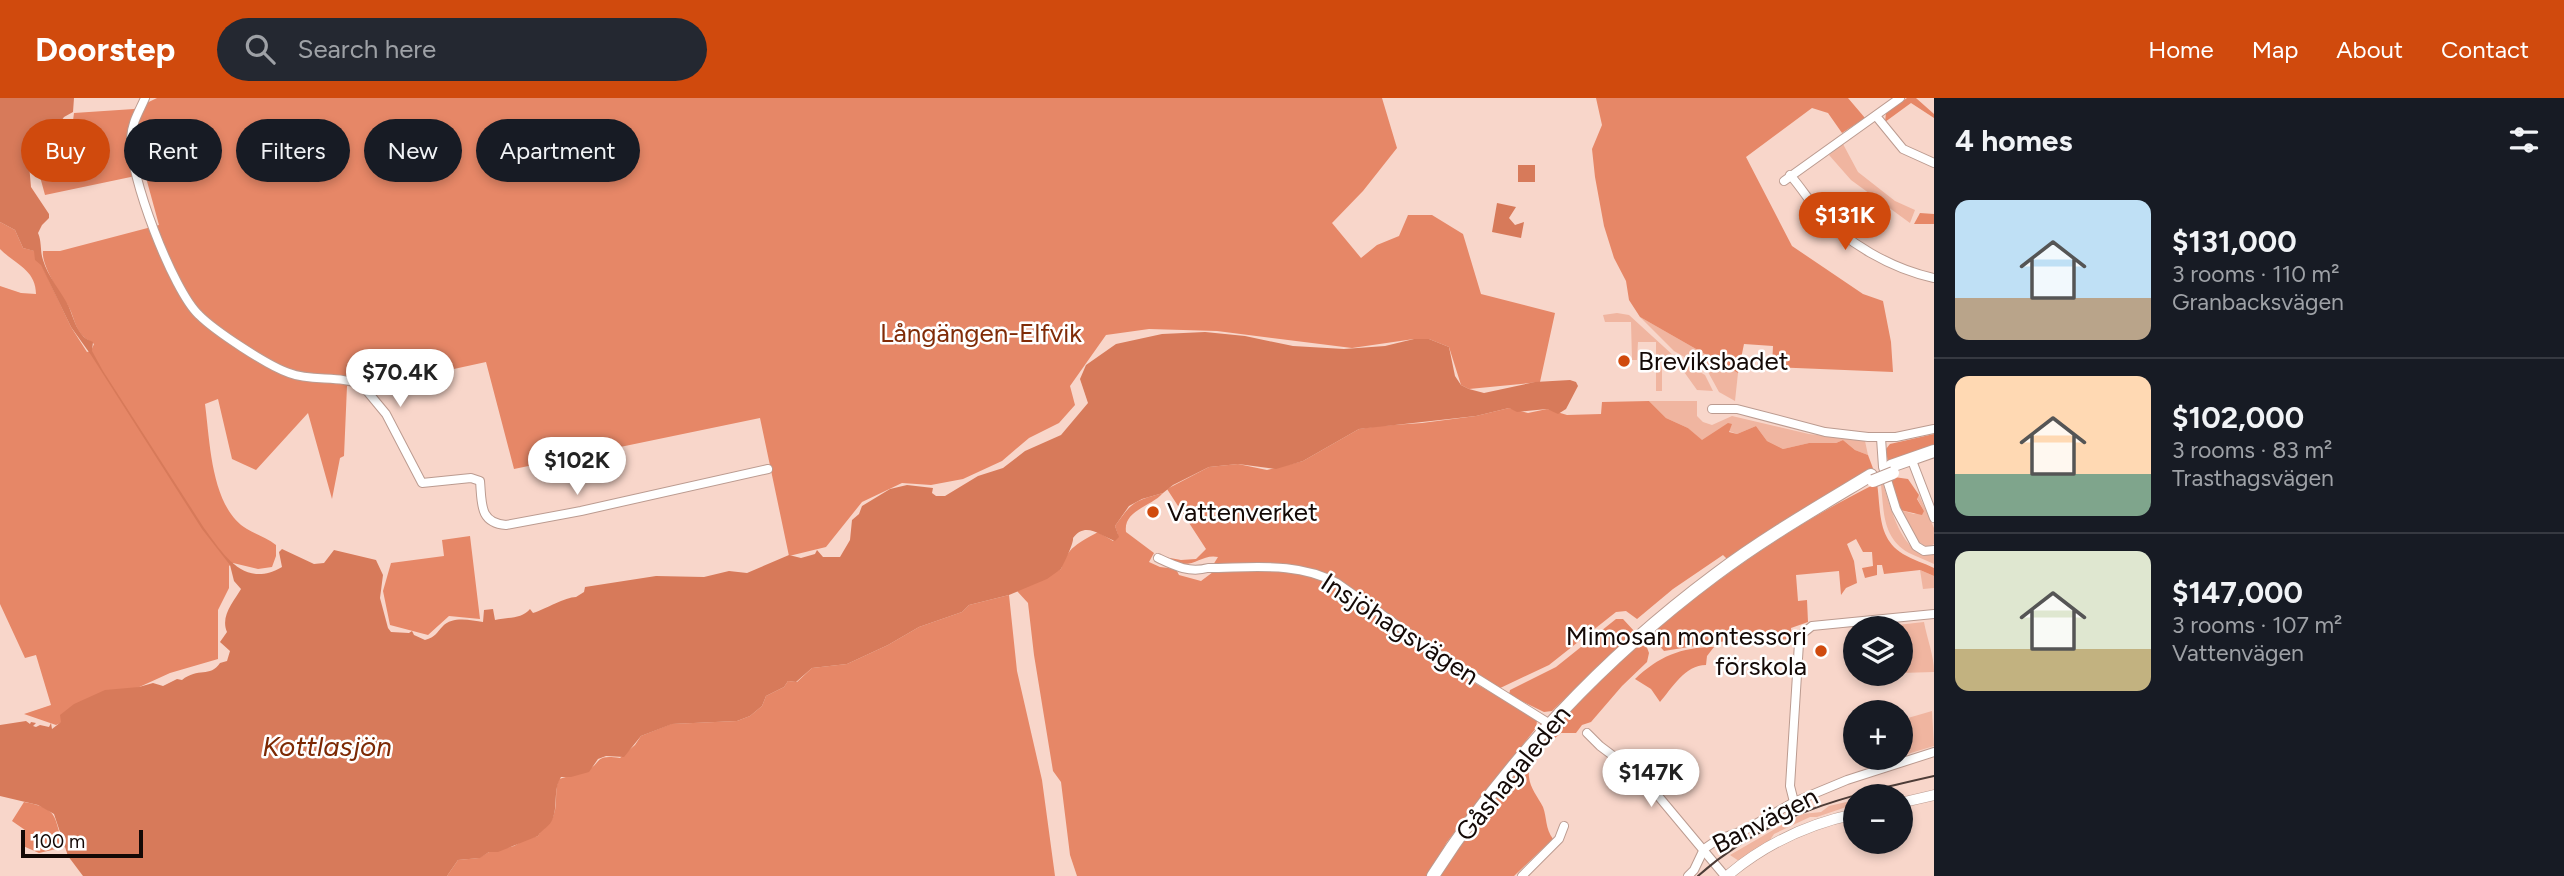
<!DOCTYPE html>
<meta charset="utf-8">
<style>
:root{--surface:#171b24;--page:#242831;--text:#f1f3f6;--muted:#9ea1a6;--line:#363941;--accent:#d04a0d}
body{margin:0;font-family:Figtree,sans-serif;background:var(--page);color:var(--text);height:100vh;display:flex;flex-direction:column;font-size:26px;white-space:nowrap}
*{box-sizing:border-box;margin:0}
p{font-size:23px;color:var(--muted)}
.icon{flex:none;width:38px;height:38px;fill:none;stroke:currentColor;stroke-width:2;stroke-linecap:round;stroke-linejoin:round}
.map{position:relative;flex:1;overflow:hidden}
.drawer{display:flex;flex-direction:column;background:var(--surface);width:630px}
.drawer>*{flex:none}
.hud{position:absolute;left:21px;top:21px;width:665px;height:63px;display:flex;gap:14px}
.tools{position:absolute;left:1843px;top:518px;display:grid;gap:14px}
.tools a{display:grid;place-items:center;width:70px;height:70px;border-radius:50%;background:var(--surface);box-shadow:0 4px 10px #0003;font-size:35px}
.scale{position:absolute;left:21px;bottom:18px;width:122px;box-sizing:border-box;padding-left:7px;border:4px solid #140906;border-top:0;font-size:19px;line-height:24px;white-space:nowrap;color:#140906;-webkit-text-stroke:5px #fff;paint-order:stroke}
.price{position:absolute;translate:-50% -60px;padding:0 16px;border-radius:24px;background:#fff;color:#222;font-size:23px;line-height:46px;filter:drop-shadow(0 2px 4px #0008)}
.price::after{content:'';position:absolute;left:50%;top:42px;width:21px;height:16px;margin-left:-10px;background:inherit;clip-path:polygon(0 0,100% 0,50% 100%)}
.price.current{background:var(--accent);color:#fff}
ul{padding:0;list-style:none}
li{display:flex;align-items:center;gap:21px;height:175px;padding:0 21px}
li+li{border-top:2px solid var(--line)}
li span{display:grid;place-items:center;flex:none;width:196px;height:140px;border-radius:14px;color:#555}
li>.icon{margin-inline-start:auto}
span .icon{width:84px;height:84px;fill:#fffc;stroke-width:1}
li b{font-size:30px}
h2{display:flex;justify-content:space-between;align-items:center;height:84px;padding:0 21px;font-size:30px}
.chip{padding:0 24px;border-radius:32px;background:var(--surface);box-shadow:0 4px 10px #0003;font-size:24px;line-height:63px}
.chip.current{background:var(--accent);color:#fff}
header{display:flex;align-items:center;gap:42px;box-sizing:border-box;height:98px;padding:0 35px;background:var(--accent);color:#fff}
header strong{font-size:33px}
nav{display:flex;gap:38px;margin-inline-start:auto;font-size:24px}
.search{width:490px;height:63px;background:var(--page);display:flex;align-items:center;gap:18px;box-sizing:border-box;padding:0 24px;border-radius:38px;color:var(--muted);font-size:26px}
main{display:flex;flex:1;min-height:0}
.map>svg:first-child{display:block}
.green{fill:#f0b5a0}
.forest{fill:#e68767}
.water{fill:#d77a5a}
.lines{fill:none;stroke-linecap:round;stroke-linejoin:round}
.minor-casing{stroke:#bb9b90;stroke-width:10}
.tertiary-casing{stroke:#bb9b90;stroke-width:11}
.secondary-casing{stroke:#bb9b90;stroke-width:14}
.minor{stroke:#fff;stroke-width:8}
.tertiary{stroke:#fff;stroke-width:10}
.secondary{stroke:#fff;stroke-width:12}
.tram{stroke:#4d3c37;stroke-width:2}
.secondary-bridge-casing{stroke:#bb9b90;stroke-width:14;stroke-linecap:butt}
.secondary-bridge{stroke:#fff;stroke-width:12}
.poi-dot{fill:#d04a0d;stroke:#fff;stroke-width:2.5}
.labels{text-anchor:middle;stroke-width:5;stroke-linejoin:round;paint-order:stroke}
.park-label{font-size:26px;fill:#802c08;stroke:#fff}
.poi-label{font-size:26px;fill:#140906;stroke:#fff;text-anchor:start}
.street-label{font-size:26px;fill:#140906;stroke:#fff}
.water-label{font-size:28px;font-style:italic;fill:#7c2904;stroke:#fff}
</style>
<header>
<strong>Doorstep</strong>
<div class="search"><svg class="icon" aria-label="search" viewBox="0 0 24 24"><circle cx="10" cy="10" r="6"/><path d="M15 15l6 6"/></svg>Search here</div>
<nav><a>Home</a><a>Map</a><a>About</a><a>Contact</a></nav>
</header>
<main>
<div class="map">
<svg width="1934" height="778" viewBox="0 0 1934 778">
<rect width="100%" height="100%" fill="#f8d6ca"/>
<!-- green -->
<g class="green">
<polygon points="1843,46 1858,74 1895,103 1915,112 1910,125 1851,82 1829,57"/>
<polygon points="1617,215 1629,217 1675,259 1705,277 1713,293 1697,292 1677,264 1662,265 1662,293 1656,293 1656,244 1638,244 1637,262 1632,262 1631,224 1605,224 1603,217"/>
<polygon points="1640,219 1738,275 1735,303 1719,294 1707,272 1674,253"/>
<polygon points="1649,303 1697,303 1697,318 1703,324 1712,327 1732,318 1809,336 1865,343 1868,357 1855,352 1843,342 1836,345 1809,345 1783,351 1767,343 1756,328 1737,336 1729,333 1702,343 1688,330 1666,320"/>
<path d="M1883,386C1891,410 1902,460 1934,457V466C1926,462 1917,459 1909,455C1882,440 1884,413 1881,387Z"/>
<path d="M1919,397L1934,430V446L1929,449C1914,446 1907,425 1900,412L1914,416L1924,413L1917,400Z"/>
<polygon points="1920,472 1934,478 1934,490 1923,491"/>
<path d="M1924,524C1927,541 1934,557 1934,574L1901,575L1900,530H1870Z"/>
<polygon points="1932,613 1934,648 1901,658 1901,622"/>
<polygon points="1855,702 1855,706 1817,719 1810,719 1774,736 1770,742 1739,763 1730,757 1787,724 1803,716 1821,714 1829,708"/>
</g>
<!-- forest -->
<g class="forest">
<path d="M157,0H1382L1397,50L1363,93L1332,125L1361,160L1377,147L1399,138L1408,117H1432L1463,136L1481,196L1555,215L1540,284L1469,291L1461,287L1449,249L1429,241H1414L1352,250L1217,233L1149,231L1106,237L1070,288L1075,307L1059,325L1029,340L1002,363L963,381L931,387L902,385L862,404L826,449L789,458L760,320L514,371L486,264L371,289L347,288L344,358L340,360L332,401L308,315L256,372L232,361L218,301L205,306C210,343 211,410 247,431C257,437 267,440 276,447V458L272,469L258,471L233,465L229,468V490L218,512V561L170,575L56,627L24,616L51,607L36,557L25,560L0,506V188L21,195L36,196C36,172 15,166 0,151V124L15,132L23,150L35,153L71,229L87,254L91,253L94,246C91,243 87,242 85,240C74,231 74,216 67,206C59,195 41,166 43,153H60L159,127L145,76L45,97L39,75L29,58L53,35L72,30L74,15L134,11Z"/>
<polygon points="1596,0 1848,0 1865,20 1842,35 1828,15 1812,10 1746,59 1792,148 1863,196 1883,203 1891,244 1893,274 1772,269 1773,248 1744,246 1738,275 1640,219 1629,202 1626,183 1614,160 1604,128 1595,79 1592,51 1602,27"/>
<polygon points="1907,0 1916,0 1934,16 1934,20 1911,5 1885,24 1886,15"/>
<polygon points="1920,115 1934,116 1934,126 1914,126"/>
<path d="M1649,303L1666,320L1688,330L1702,342L1728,325L1732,326L1729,334L1737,336L1756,328L1767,343L1783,351L1809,345H1836L1843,342L1855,352L1868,357L1874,373L1727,461L1723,457L1673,491L1637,521L1626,513L1616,514L1549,567L1496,592L1339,483C1296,460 1260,466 1213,467L1218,459C1204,456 1196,467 1182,466C1175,466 1167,461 1159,458L1181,462L1196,461L1206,451L1167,391L1209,369L1238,366L1267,372L1303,363L1359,331L1379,328L1422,325L1476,318L1509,310L1528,315L1547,311L1567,317L1601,316L1602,304Z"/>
<polygon points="1934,336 1934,347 1888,366 1886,351 1890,346"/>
<polygon points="1894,379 1908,381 1919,397 1917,401 1924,413 1922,417 1900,412 1889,381"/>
<path d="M1877,385C1881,412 1877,440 1903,456C1913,462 1924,465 1934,470V478L1920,472L1884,476L1882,467H1877V477L1865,480L1862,470L1873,468L1872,454H1863L1856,441L1847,446L1854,463L1857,485L1846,490L1841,497L1839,473L1796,477L1798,503L1807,502L1808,524L1791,530L1792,541L1726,543L1664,553L1653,541L1646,547L1649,555L1647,564L1622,588L1591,624L1582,627L1576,635H1561C1550,644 1526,664 1529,679C1530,690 1538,699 1543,709C1547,720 1545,730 1553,741L1514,778H1440C1472,731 1505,685 1541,642C1563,616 1588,593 1613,570C1692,497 1780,433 1877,385Z"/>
<path d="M1163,395C1151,409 1123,412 1126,434L1154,455L1149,464L1160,469L1176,471L1179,477L1201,483L1213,474L1278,473L1300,474L1322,481L1455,574L1533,618L1537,623L1536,630L1447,744L1428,778H1077L1070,757L1061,684L1053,673L1034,557L1028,505L1017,493L1061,471C1067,449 1079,445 1098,434L1113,443L1118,437L1115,428C1132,404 1134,403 1163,395Z"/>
<polygon points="470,438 480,521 449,518 428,537 390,527 383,493 391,465 444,458 442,442"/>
<path d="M1009,497L1017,573L1042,682L1055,778H447L458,762L479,760L489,754L514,748L526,741L538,738C543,728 550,729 554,716C558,704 554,692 559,681C568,678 577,677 586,673C603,665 593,656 620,660L635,647L641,638L671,626L737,623L750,618L762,608L766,598L784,589L788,583L797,584L812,570L847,566L888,547L919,529L962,514L969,507Z"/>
<polygon points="1616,521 1623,521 1635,534 1552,613 1544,614 1509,597 1510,592 1556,569"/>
<path d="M1714,549L1707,558L1706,567C1685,567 1672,590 1660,604L1651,591L1635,581C1658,559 1681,549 1714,549Z"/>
<path d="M24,704C62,711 52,720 65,749L39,755L23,748L25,732L12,723Z"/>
</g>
<!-- water -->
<g class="water">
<path d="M0,0H74L73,14L64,19L53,35L36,43L28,55L31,89L49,116V120L42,127L38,135C42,144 40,154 43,162C48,179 61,193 69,209C73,219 76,231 84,239C86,241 91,243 93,244L92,253L103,273L204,430C224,457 244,491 282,469L279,454L282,451L314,466L324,465L334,452L376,462L383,477L380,500L388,530L391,534L409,535L412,533L414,537L425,542C436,539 436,535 443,528C452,518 471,522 483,524L484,512L493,511L495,522C508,519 522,521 530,511L533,515C546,511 565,499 576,499L584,494L585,489L656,478L704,479L729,473L747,475L789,457L801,460L815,456L817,452L823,459H840L850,442L852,422L859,416L862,408L890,391L907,387L933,390L932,395L936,398H945L978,378L1003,370L1025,353L1061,337L1088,305L1080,281L1086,267L1116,246L1162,236L1205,234L1245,238L1293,248L1344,251L1385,248L1414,241H1429L1449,249L1455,278L1461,287L1469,291L1484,295L1535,284L1570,282L1576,284L1578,288L1566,311L1558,316L1547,311L1517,314L1509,310L1476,318L1359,331L1303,363L1276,371L1238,366L1209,369L1173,387L1163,395L1142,401L1129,408L1115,428L1119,439L1115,443C1100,438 1086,423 1073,440C1074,445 1064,465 1061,471L1047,481L1009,497L969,507L962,514L919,529L888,547L847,566L812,570L796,584L788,583L784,589L766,598L762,608L750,618L737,623L672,626L641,638L624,659L606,658L598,661L589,674L571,679H561C553,691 558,707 553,720C550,729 542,731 538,738L498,754H489L480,760L458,762L447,778H83L68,758L54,716L38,707L0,698V627L26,623L30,626L31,624L36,625L33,628L36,629L40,627L49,629L51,625L52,631L61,624L60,617L74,606L105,592L139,589L153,585L163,588L177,581L182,582C198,569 210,580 220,565L227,563L230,553L220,544L227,534C220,518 234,503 241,491L234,483L230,467L202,431L91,257L71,229L41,167L35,162L34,153L23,150L15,132L0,124Z"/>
<rect x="1518" y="67" width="17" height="17"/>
<polygon points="1497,105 1516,109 1509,120 1515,127 1524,124 1521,140 1492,134"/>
</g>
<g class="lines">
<!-- minor casing -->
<g class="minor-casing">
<g id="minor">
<path d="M145,0C139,14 132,24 131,40C128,75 173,193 199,217C215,233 268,268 289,275C312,284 340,277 362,287L386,316L422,385L471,380L480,383C482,405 479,425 506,427L581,413L768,371"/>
<polyline points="1876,18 1903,51 1934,65"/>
<path d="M1790,77C1800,88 1808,101 1817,112C1846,145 1892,171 1934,180"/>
<polyline points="1784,83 1900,0"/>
<polyline points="1712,311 1737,311 1825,334 1868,339 1896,339 1934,331"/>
<polyline points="1881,340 1883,369 1896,411 1916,448 1924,453 1934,452"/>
<polyline points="1911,360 1934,420"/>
<path d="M1158,460C1175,468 1189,475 1208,470C1251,470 1297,463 1337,485L1441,558L1550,626"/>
<polyline points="1587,635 1600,648 1644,681 1725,778"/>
<polyline points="1794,704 1790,688 1799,545 1802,536 1812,528 1934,516"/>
<polyline points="1522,778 1559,741 1564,728"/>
<polyline points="1688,778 1694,772 1704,751 1717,742 1745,732 1794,704 1847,682 1934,654"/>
</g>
</g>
<!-- tertiary casing -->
<g class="tertiary-casing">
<g id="tertiary">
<polyline points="1900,705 1934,697"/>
<path d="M1727,778C1765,746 1807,726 1855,716"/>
</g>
</g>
<!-- secondary casing -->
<g class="secondary-casing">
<g id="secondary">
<polyline points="1891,368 1934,353"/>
<path d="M1433,778C1507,662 1605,559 1715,477C1764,440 1818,409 1871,377"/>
</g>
</g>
<!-- minor -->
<use href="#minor" class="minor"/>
<!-- tertiary -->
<use href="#tertiary" class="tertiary"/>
<!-- secondary -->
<use href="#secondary" class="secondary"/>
<!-- tram -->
<path class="tram" d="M1698,778C1767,716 1846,698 1934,678"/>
<!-- secondary-bridge casing -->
<g class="secondary-bridge-casing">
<polyline id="secondary-bridge" points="1873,383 1893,375"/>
</g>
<!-- secondary-bridge -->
<use href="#secondary-bridge" class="secondary-bridge"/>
</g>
<!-- markers -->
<g class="poi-dot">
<circle cx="1624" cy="263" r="7"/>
<circle cx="1153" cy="414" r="7"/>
<circle cx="1821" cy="553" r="7"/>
</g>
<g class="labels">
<!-- park labels -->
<g class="park-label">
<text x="981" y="244">Långängen-Elfvik</text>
</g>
<!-- poi labels -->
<g class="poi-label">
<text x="1638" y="272">Breviksbadet</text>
<text x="1167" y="423">Vattenverket</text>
<text x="1807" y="547" text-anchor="end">Mimosan montessori<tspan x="1807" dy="30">förskola</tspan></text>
</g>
<!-- street labels -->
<g class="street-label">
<text transform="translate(1400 531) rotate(33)" y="9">Insjöhagsvägen</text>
<text transform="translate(1513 675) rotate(-51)" y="9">Gåshagaleden</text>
<text transform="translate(1765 722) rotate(-27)" y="9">Banvägen</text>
</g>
<!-- water labels -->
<g class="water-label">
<text x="327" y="658">Kottlasjön</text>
</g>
</g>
</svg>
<div class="tools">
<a><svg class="icon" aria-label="layers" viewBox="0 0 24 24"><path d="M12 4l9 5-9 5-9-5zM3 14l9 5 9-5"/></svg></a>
<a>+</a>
<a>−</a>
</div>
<div class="scale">100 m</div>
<b class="price current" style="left:1845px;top:154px">$131K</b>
<b class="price" style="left:400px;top:311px">$70.4K</b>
<b class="price" style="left:577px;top:399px">$102K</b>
<b class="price" style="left:1651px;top:711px">$147K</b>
<div class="hud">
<a class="chip current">Buy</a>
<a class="chip">Rent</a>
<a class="chip">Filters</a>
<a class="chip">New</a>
<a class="chip">Apartment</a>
</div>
</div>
<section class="drawer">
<h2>4 homes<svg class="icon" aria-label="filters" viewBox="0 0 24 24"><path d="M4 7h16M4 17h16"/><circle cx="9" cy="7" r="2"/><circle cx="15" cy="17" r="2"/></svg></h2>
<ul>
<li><span style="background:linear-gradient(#bfe0f5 70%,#b9a48a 0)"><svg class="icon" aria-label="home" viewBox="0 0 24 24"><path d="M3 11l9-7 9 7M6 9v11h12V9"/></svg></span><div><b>$131,000</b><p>3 rooms · 110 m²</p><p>Granbacksvägen</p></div></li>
<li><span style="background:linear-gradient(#ffd9b3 70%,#7fa58c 0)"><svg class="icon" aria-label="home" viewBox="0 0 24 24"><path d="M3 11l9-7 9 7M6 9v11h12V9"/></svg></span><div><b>$102,000</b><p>3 rooms · 83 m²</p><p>Trasthagsvägen</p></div></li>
<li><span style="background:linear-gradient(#dfe7d0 70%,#c2b280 0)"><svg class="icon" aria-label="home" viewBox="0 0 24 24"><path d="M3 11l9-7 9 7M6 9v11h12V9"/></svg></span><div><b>$147,000</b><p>3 rooms · 107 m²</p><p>Vattenvägen</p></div></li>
</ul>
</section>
</main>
